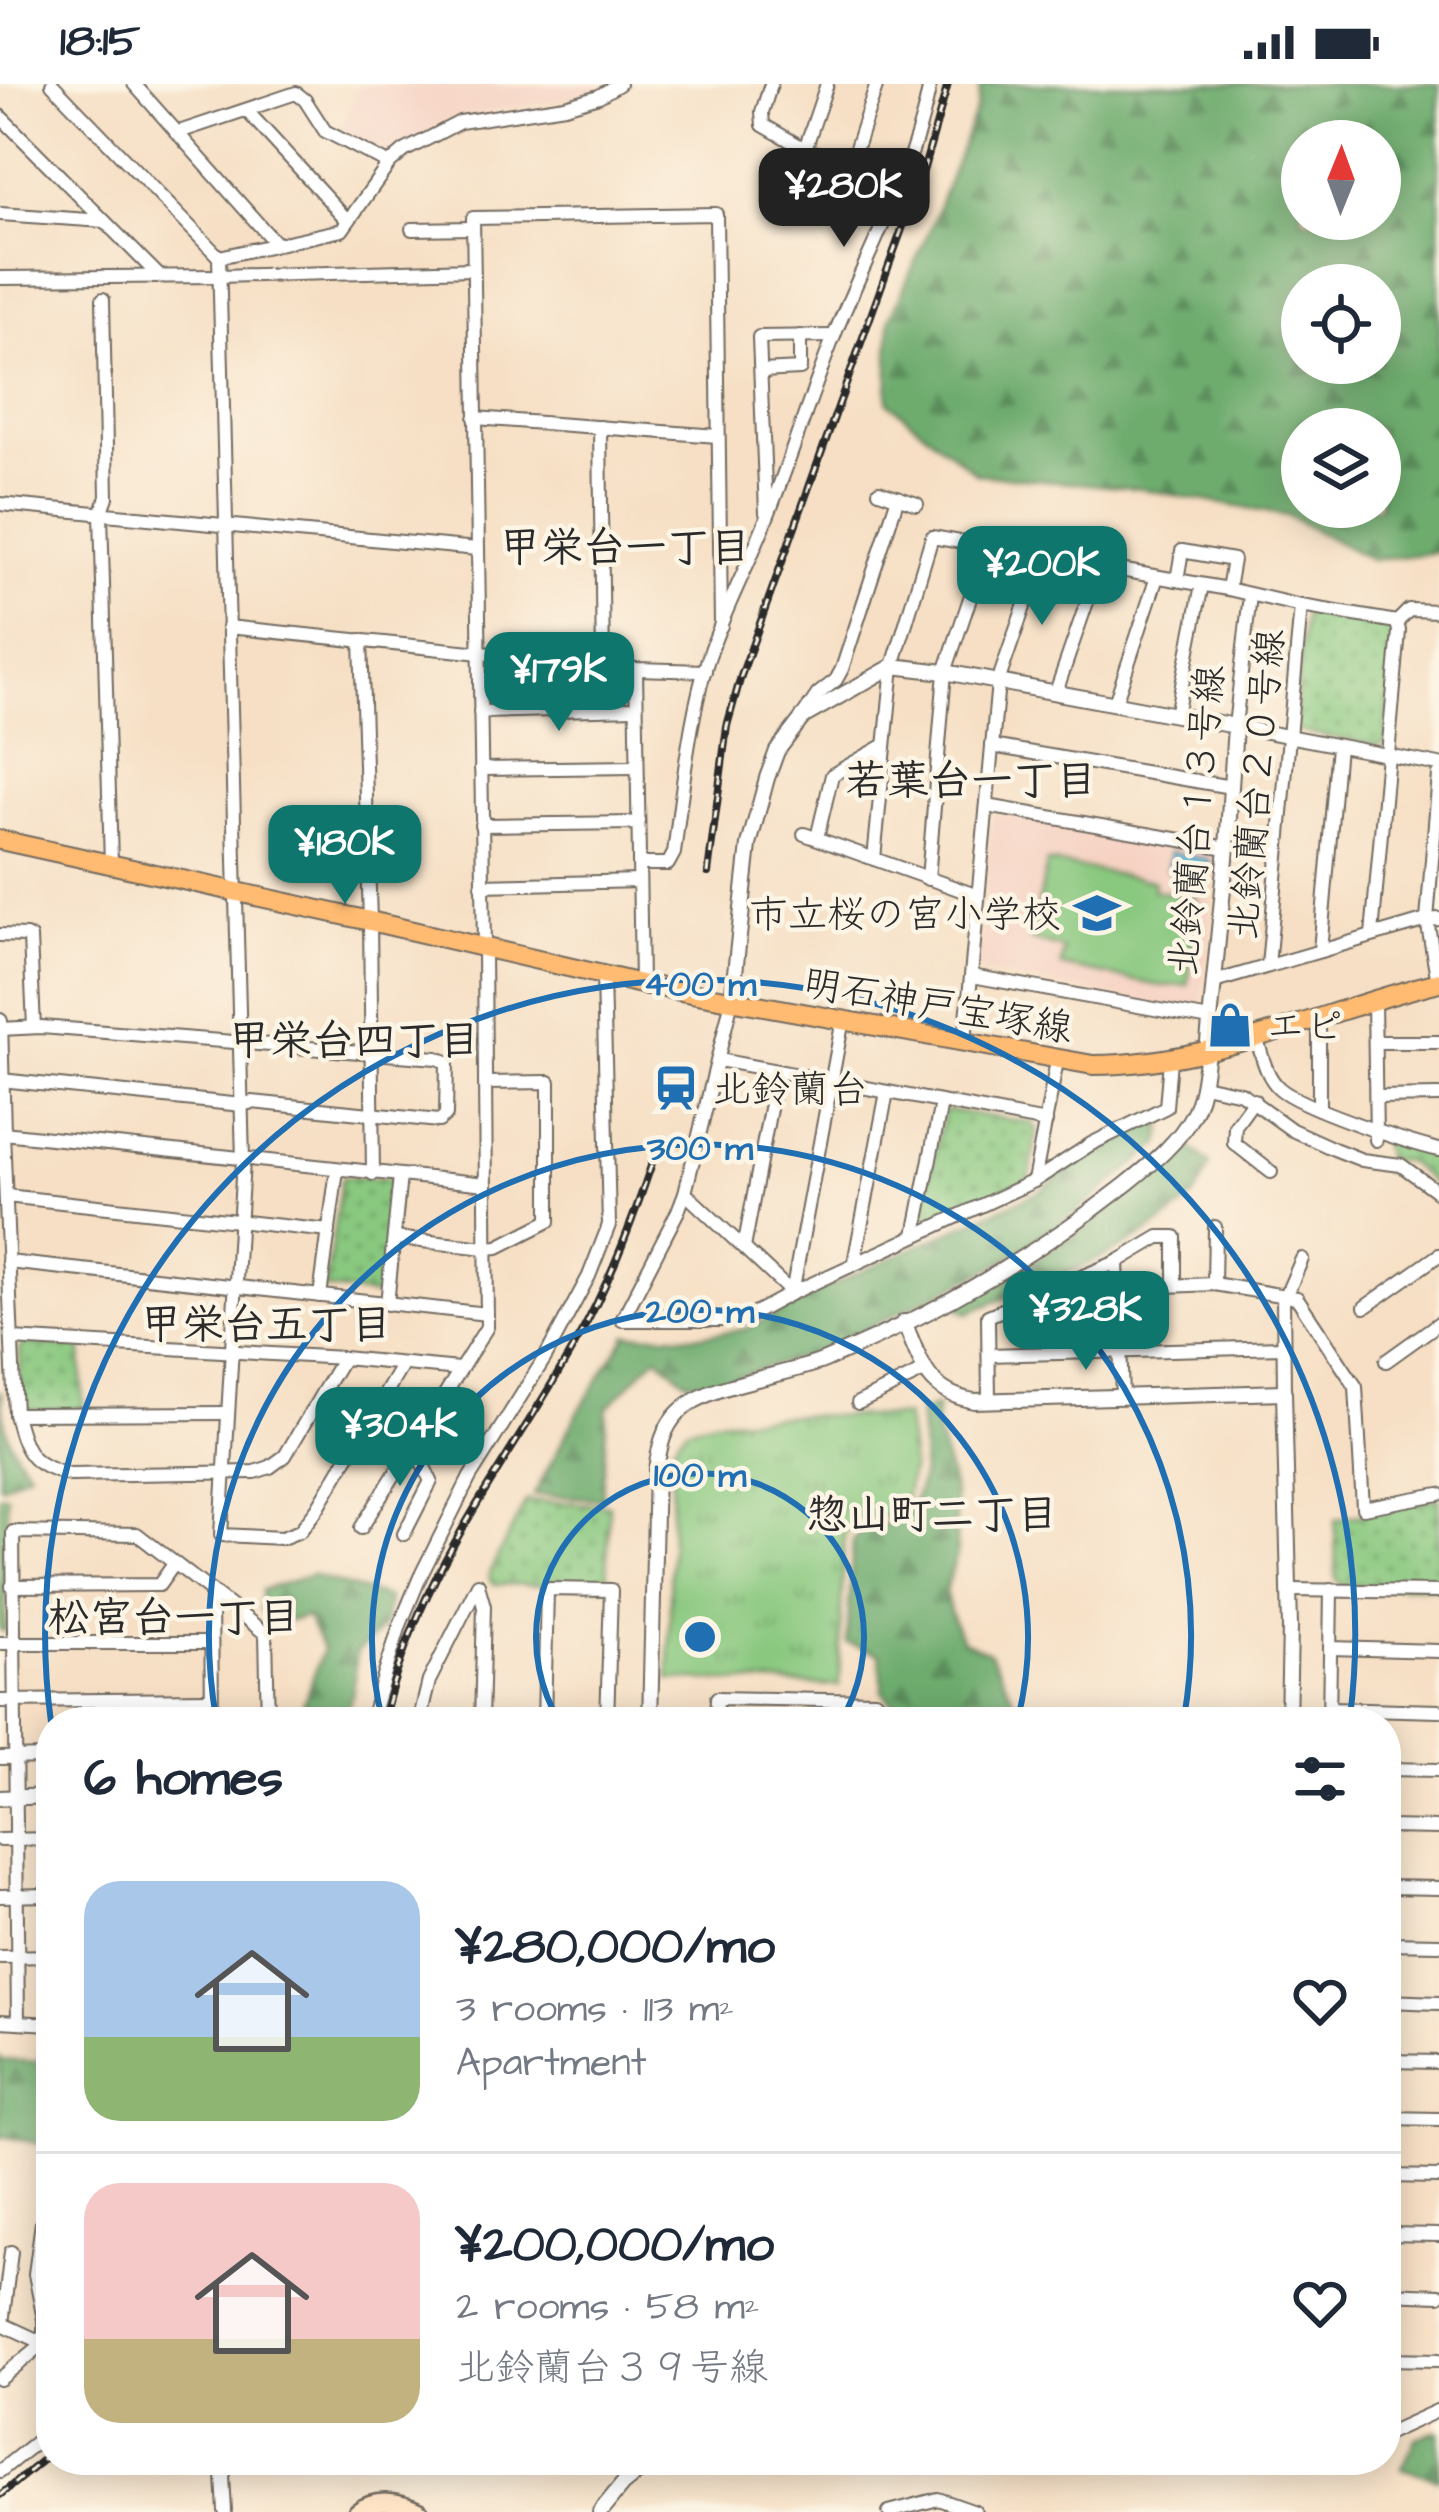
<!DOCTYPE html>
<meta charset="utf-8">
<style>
:root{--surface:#fff;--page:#f6f6f7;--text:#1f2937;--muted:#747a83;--line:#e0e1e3;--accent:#0f766e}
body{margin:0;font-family:"Architects Daughter","Klee One",sans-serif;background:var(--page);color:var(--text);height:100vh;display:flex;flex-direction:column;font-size:45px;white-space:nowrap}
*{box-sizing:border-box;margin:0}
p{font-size:39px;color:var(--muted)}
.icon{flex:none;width:66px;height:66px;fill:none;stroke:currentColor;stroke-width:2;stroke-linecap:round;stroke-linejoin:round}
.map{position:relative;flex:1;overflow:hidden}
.side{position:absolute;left:36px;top:1623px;width:1365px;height:768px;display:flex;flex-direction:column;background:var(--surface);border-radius:48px;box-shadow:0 6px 30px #0003}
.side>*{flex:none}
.needle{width:78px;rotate:1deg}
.tools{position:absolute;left:1281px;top:36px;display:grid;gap:24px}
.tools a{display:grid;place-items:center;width:120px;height:120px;border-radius:50%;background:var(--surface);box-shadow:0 6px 30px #0003;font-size:60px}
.price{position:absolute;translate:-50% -102px;padding:0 27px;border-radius:24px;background:var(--accent);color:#fff;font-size:39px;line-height:78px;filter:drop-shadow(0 3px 6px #0008)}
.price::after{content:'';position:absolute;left:50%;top:72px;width:36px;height:27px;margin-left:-18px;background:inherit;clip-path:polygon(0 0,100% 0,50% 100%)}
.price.current{background:#222;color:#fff}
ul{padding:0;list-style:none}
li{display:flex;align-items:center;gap:36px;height:300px;padding:0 48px}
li+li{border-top:3px solid var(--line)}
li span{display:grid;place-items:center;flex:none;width:336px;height:240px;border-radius:36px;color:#555}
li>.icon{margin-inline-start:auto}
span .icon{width:144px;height:144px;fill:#fffc;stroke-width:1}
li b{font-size:51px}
h2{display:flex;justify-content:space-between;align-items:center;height:144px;padding:0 48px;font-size:51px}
.status{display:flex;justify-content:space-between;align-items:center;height:84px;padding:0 60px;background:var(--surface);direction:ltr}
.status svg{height:33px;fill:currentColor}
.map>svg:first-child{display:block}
.built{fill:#f6d2c3}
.grass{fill:url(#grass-tufts);stroke:#5a7a55;stroke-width:3}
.forest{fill:url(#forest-firs);stroke:#4c6c4c;stroke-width:3;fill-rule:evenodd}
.park{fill:url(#park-dots);stroke:#5a7a55;stroke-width:3}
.pitch{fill:#89c87f;stroke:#5a7a55;stroke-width:3}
.water{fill:#61bedf;stroke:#467485;stroke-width:3}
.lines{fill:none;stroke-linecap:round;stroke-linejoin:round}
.minor-casing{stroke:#726a61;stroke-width:16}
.tertiary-casing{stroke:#726a61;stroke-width:18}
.secondary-casing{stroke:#726a61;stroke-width:21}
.primary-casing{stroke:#726a61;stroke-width:22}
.minor{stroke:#fff;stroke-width:12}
.tertiary{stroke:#fff;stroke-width:14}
.secondary{stroke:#ffe4c6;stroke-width:16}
.primary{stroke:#febb71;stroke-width:18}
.rail-casing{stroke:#2b2b2b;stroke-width:8}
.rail{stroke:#fcf5e5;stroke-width:3;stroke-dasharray:9;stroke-linecap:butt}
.ring{fill:none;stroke:#1f6fb2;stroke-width:6}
.labels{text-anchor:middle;stroke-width:9;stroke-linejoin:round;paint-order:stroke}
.street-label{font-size:39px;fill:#2b2b2b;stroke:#fcf5e5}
.poi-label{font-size:39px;fill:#2b2b2b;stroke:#fcf5e5;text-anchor:start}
.neighbourhood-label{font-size:42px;font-weight:bold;fill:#2b2b2b;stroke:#fcf5e5}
.centre{fill:#1f6fb2;stroke:#fcf5e5;stroke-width:6}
.ring-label{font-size:36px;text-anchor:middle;font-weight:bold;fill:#1f6fb2;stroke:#fcf5e5;stroke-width:9;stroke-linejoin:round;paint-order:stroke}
</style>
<div class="status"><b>18:15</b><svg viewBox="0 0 49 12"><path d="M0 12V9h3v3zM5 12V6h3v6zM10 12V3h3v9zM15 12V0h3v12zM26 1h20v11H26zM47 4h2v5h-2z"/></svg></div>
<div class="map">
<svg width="1439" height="2428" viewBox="0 0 1439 2428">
<defs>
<pattern id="grass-tufts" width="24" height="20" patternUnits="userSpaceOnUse" patternTransform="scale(3)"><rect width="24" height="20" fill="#89c87f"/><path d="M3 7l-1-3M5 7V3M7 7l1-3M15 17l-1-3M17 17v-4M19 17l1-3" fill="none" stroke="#70a368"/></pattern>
<pattern id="forest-firs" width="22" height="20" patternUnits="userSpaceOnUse" patternTransform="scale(3)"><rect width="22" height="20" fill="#6eac6e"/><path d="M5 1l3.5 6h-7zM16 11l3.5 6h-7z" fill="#5b8c5b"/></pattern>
<pattern id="park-dots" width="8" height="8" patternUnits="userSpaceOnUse" patternTransform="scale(3)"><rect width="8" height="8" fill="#89c87f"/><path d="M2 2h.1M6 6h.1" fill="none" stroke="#70a368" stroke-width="1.8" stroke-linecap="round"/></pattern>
</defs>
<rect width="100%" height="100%" fill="#fcf5e5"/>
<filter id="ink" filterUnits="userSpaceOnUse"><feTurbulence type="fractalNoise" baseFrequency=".00833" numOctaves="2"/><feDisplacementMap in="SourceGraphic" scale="24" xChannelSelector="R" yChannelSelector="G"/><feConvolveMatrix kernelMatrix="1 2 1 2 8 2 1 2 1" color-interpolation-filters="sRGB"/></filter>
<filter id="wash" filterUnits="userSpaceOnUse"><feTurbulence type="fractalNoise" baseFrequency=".004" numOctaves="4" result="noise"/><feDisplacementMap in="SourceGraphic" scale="48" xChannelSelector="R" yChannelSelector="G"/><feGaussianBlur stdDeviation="2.7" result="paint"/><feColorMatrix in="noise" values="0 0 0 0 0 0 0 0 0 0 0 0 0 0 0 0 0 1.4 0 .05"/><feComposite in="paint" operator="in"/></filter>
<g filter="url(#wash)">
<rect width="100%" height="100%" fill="#f6dfc4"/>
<!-- built -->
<g class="built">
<polygon points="359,0 603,0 604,2 576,13 456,34 386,70 340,46"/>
<polygon points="999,729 1213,767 1216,775 1202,922 1194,927 982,888 978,883 992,732"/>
</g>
<!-- grass -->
<polygon class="grass" points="800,1331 906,1333 912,1382 905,1417 883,1433 855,1434 844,1451 839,1602 669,1595 672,1363 686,1344 713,1336"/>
<!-- forest -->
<g class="forest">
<path d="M981,0H1439V468L1371,476L1288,432L1142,405L977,390L888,318L890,235L930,144L977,24ZM1302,57H1380V135H1302ZM1302,201H1380V279H1302ZM1380,345V423H1302V345Z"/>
<polygon points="1153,1038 1164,1041 1160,1060 1080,1126 997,1181 820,1267 707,1301 684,1295 657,1272 607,1324 602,1415 534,1411 577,1330 627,1250 695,1252 746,1245 855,1190 1042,1106 1094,1066"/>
<path d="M1184,1058L1210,1080C1205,1091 1201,1105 1193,1113C1140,1168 1038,1199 968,1229L959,1225L963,1215L1005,1196L1088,1141L1166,1079Z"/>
<path d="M0,1308H2C2,1340 8,1363 29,1387L3,1401H0Z"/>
<path d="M936,1322V1342L954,1410L957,1471L945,1506L950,1528L962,1557L989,1568L1015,1617L1038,1620L1037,1638H907L883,1608L880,1570L847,1559L853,1456C864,1443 871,1445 886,1439C932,1421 923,1369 919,1330Z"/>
<polygon points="311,1491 388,1514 384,1543 356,1569 353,1611 341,1638 297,1638 323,1565 307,1533 273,1540 260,1525 262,1506"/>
<polygon points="51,1954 51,2062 2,2052 0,2056 0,1973 2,1976 39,1978 43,1955"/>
<polygon points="1439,2347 1439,2395 1402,2384 1416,2354"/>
</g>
<!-- park -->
<g class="park">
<polygon points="1308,529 1392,544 1396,549 1385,659 1380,662 1297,647 1294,640 1304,532"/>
<polygon points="947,1026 1032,1039 1037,1046 1031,1087 1026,1096 926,1141 922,1136 943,1029"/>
<polygon points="1385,1054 1439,1071 1439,1104 1406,1077 1386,1075 1382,1057"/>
<polygon points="344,1093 390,1095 395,1103 384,1204 377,1212 325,1205 341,1097"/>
<polygon points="25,1260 81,1263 83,1325 25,1327 21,1321 20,1264"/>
<polygon points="0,1411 7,1411 5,1547 0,1546"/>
<polygon points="1439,1414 1439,1503 1342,1501 1336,1495 1335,1436"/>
<polygon points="526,1417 609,1421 607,1502 494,1500 490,1496 489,1490"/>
</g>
<!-- pitch -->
<polygon class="pitch" points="1047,778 1154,797 1153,806 1197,815 1188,901 1161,902 1061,882 1064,865 1031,856"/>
<!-- water -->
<polygon class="water" points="1170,768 1210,776 1206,793 1167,786"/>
</g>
<g filter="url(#ink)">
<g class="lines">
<!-- minor casing -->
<g class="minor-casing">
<g id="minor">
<polyline points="52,0 219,173 243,1077 221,1451 282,1454 300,1447 317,1425 403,1280"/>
<polyline points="134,0 276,160"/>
<polyline points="771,0 762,28 763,41 805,65 899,99"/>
<polyline points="247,27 348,137"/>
<polyline points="0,32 159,192"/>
<polyline points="176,49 296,9 305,16 325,47 389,80"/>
<polyline points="805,65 827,0"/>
<polyline points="850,82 877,0"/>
<polyline points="0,130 104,137"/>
<polyline points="412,145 473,144"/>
<polyline points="219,173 342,146 389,80 404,67 460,38 565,22 599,12 619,0"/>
<polyline points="0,194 219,192 473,185"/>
<polyline points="103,215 107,413 101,430 111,780"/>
<polyline points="761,287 800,285 800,252"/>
<polyline points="475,334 718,352"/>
<polyline points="600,343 603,582"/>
<polyline points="879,407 917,420"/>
<polyline points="0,420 477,465"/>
<polyline points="766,429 759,253 834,252"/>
<polyline points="1177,496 1182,467 1233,476 1228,505"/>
<polyline points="1250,511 1235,642 1439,681"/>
<polyline points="228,543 636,585 705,587"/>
<polyline points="361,556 370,837 373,1090"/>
<polyline points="636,585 641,900"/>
<polyline points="1056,608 1099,483"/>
<polyline points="1115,619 1157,493"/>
<polyline points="480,628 636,624"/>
<polyline points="1176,631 1202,501"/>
<polyline points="803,632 818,610 836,596 842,585 898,413"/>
<polyline points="992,662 1231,703"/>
<polyline points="481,685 637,683"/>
<polyline points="987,722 1227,764"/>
<polyline points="481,741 638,739"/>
<polyline points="804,750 978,812"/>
<polyline points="817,754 832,691 885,661"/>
<polyline points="874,775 893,582 932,453 1228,505 1301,522 1397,538 1409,526 1439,527"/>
<path d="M639,780H668L674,769C682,708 688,647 704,588C719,536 746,487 766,436C791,374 811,309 836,247C868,168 915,84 930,0"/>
<polyline points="928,795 945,588 987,464"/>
<polyline points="482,801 639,797"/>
<polyline points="0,851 26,852 30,854 34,943"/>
<polyline points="1372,851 1399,547 1397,538"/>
<polyline points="1320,867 1338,662"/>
<polyline points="1268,882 1301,522"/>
<polyline points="972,892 1210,935"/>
<polyline points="1214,898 1427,836 1439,835"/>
<polyline points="1438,898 1427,836 1439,691"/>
<polyline points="732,916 685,1109 792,1209 1034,1097 1057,977"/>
<polyline points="1374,916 1376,1056"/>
<polyline points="1319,933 1319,1025"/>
<polyline points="0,945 41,943 437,974 447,978 446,1031 439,1037 252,1018 242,1021 1,996"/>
<path d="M1256,953C1262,970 1265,991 1279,1004C1300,1023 1409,1059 1439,1066"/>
<polyline points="965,957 998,598 1041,474"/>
<polyline points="1375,958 1439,958"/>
<polyline points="719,976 1046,1038"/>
<polyline points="1203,1001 1241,1009 1292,1046 1334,1065 1362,1076 1401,1081 1439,1109"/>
<polyline points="1376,1013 1439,1012"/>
<polyline points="1254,1016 1235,1042 1234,1059 1271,1088"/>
<polyline points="1034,1097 1091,1060 1166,1023 1170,976"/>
<polyline points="685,1109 678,1127 622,1236 742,1236 792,1209 843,935"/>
<polyline points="6,1112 329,1147"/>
<polyline points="915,1151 941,1019"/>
<polyline points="394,1154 486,1164 498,1163 549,1137 549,998 485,999"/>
<polyline points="744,1164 777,987"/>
<polyline points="8,1178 487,1230"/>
<polyline points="1117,1178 1122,1312"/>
<polyline points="854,1179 887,1008"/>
<polyline points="1214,1200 1215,1143"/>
<polyline points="1120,1204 1214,1200 1297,1214 1356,1303 1363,1424 1439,1410"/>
<polyline points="320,1212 337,1086"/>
<polyline points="387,1220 400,1092"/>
<polyline points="1365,1223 1439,1171"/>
<polyline points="12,1255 343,1274 459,1285"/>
<polyline points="989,1271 1283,1263"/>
<path d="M343,1274L285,1372L270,1383L255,1388L70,1391C31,1382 24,1368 15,1330L3,1049L486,1100"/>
<polyline points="1386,1277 1439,1239"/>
<polyline points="1284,1308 1283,1211 1288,1207 1302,1175"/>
<polyline points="989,1317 988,1232 1117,1178 1159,1153 1175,1153 1175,1201"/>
<polyline points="858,1319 926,1286"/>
<polyline points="15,1330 228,1329"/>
<polyline points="361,1444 487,1243 484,864 473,134 716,130 721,542"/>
<polyline points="404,1450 431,1397 413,1361"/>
<polyline points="478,1501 484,1522 481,1638"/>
<polyline points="12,1502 159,1501 174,1480"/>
<polyline points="1290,1506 1439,1508"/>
<polyline points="211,1507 212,1638"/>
<polyline points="0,1559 210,1559"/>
<polyline points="1330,1564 1439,1567"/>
<polyline points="0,1617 211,1615"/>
<polyline points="1329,1624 1439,1627"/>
<polyline points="370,1638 400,1541 420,1493 470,1393 546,1272 589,1192 609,1141 603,891"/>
<polyline points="419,1638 429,1597 478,1500"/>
<polyline points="544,1638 547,1505 611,1506 607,1638"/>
<polyline points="716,1638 717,1614 875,1617 894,1638"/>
<polyline points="1329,1638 1331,1506"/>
<polyline points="0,1674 51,1673"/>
<polyline points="1386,1685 1439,1686"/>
<polyline points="1386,1743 1439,1744"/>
<polyline points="0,1756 51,1755"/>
<polyline points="1386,1803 1439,1804"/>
<polyline points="0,1812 51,1811"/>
<polyline points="1386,1859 1439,1860"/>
<polyline points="0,1873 51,1872"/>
<polyline points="1386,1917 1439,1919"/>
<polyline points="0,1937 51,1940"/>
<polyline points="18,1938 13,1448 137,1450 266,1550 268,1638"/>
<polyline points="1386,1977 1439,1978"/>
<polyline points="1386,2034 1439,2035"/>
<polyline points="1386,2092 1439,2093"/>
<polyline points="1386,2150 1439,2151"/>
<polyline points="1386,2209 1439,2211"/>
<polyline points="0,2239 50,2262"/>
<polyline points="2,2240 11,2168"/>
<polyline points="1386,2275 1439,2276"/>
<polyline points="0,2295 44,2259 44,2236 35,2190 42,2138"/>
<polyline points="1386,2350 1439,2326"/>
<polyline points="0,2387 51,2346"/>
<polyline points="225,2427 223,2392 229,2376"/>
<polyline points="889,2428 938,2415 975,2428"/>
</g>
</g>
<!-- tertiary casing -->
<g class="tertiary-casing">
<g id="tertiary">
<polyline points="0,937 3,1049"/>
<path d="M904,1238C922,1279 926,1308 974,1317L1284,1308L1290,1543L1288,1638"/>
<path d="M650,1638L656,1386C659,1365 663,1343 679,1328C710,1298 784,1293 825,1276C931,1232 1033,1173 1124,1102C1149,1082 1178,1060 1193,1030C1203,1011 1204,989 1207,968L1227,764L1235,642L945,588L893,582L803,633L777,667L767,694L749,761L732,916"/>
<polyline points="0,1714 51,1712"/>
<polyline points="600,2428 622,2401 653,2376"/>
</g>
</g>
<!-- secondary casing -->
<g class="secondary-casing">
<path id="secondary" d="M357,2428C376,2413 401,2418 420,2428"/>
</g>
<!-- primary casing -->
<g class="primary-casing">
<path id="primary" d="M0,756L370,837L641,900L1093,981C1213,981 1324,926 1439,898"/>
</g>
<!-- minor -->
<use href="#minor" class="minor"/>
<!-- tertiary -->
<use href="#tertiary" class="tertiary"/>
<!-- secondary -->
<use href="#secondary" class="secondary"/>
<!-- primary -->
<use href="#primary" class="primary"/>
<!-- rail casing -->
<g class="rail-casing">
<g id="rail">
<polyline points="708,789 727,642 741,592 924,84 948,0"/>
<path d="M383,1638C417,1489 501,1391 574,1262C611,1198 636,1128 659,1058"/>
<polyline points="0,2411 51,2369"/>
</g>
</g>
<!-- rail -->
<use href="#rail" class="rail"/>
</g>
</g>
<!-- distance rings -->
<g class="ring">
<path d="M559 1637A164 164 0 1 1 841 1637"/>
<path d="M383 1638A328 328 0 1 1 1017 1638"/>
<path d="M216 1634A491 491 0 1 1 1184 1634"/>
<path d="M51 1638A655 655 0 1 1 1350 1633"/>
</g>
<!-- icons -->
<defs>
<g id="school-bare" transform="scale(3.6)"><path d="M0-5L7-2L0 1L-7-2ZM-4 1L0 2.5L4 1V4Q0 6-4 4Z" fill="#1f6fb2" stroke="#fcf5e5" stroke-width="2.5" paint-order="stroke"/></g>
<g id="shop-bare" transform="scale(3.6)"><path d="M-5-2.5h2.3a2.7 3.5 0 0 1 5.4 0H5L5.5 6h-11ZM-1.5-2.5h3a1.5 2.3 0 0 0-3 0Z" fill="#1f6fb2" stroke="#fcf5e5" stroke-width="2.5" paint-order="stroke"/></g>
<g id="station-bare" transform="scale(3.6)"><path d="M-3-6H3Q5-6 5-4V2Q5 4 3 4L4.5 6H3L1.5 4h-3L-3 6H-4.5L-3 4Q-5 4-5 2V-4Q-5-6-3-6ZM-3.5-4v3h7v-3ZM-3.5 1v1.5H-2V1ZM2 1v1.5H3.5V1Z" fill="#1f6fb2" stroke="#fcf5e5" stroke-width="2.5" paint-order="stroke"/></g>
</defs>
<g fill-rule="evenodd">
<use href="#school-bare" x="1097" y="829"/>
<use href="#shop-bare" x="1230" y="941"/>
<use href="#station-bare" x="676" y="1004"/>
</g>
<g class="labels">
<!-- street labels -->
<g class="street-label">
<text transform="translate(1255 700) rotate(-85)" y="14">北鈴蘭台２０号線</text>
<text transform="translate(1195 736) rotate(-85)" y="14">北鈴蘭台１３号線</text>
<text transform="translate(938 920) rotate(10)" y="14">明石神戸宝塚線</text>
</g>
<!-- poi labels -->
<g class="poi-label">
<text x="1061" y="843" text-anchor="end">市立桜の宮小学校</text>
<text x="1266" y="955">エピ</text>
<text x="712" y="1018">北鈴蘭台</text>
</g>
<!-- neighbourhood labels -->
<g class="neighbourhood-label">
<text x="625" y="477">甲栄台一丁目</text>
<text x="971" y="710">若葉台一丁目</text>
<text x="354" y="970">甲栄台四丁目</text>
<text x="266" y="1254">甲栄台五丁目</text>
<text x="932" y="1444">惣山町二丁目</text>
<text x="174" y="1547">松宮台一丁目</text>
</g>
</g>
<circle cx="700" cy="1553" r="18" class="centre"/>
<g class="ring-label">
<text x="700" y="911">400 m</text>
<text x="700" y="1075">300 m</text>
<text x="700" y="1238">200 m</text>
<text x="700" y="1402">100 m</text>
</g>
</svg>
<div class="tools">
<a><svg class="needle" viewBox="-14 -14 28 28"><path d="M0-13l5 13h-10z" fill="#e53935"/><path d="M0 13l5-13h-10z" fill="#747a83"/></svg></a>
<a><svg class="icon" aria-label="locate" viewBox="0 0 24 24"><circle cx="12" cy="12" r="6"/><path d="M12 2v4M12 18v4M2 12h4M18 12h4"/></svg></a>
<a><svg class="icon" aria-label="layers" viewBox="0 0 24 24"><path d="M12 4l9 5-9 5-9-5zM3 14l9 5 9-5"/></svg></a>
</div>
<b class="price current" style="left:844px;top:166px">¥280K</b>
<b class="price" style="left:1042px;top:544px">¥200K</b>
<b class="price" style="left:559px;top:650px">¥179K</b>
<b class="price" style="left:345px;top:823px">¥180K</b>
<b class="price" style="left:1086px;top:1289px">¥328K</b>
<b class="price" style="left:400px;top:1405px">¥304K</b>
<section class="side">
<h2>6 homes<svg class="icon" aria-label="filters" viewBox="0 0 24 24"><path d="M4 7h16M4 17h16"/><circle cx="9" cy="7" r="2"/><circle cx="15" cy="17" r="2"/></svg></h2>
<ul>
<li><span style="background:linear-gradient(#a9c7e8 65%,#8fb573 0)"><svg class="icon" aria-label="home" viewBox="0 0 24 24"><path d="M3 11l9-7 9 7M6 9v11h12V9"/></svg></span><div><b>¥280,000/mo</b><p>3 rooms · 113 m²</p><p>Apartment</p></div><svg class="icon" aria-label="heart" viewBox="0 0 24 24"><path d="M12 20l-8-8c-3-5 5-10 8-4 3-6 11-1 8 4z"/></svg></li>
<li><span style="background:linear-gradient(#f6c9c9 65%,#c2b280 0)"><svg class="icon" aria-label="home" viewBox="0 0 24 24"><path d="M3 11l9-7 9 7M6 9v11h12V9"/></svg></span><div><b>¥200,000/mo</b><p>2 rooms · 58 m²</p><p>北鈴蘭台３９号線</p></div><svg class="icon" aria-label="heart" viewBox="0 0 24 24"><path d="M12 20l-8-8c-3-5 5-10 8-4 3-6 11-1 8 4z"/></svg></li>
</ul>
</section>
</div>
